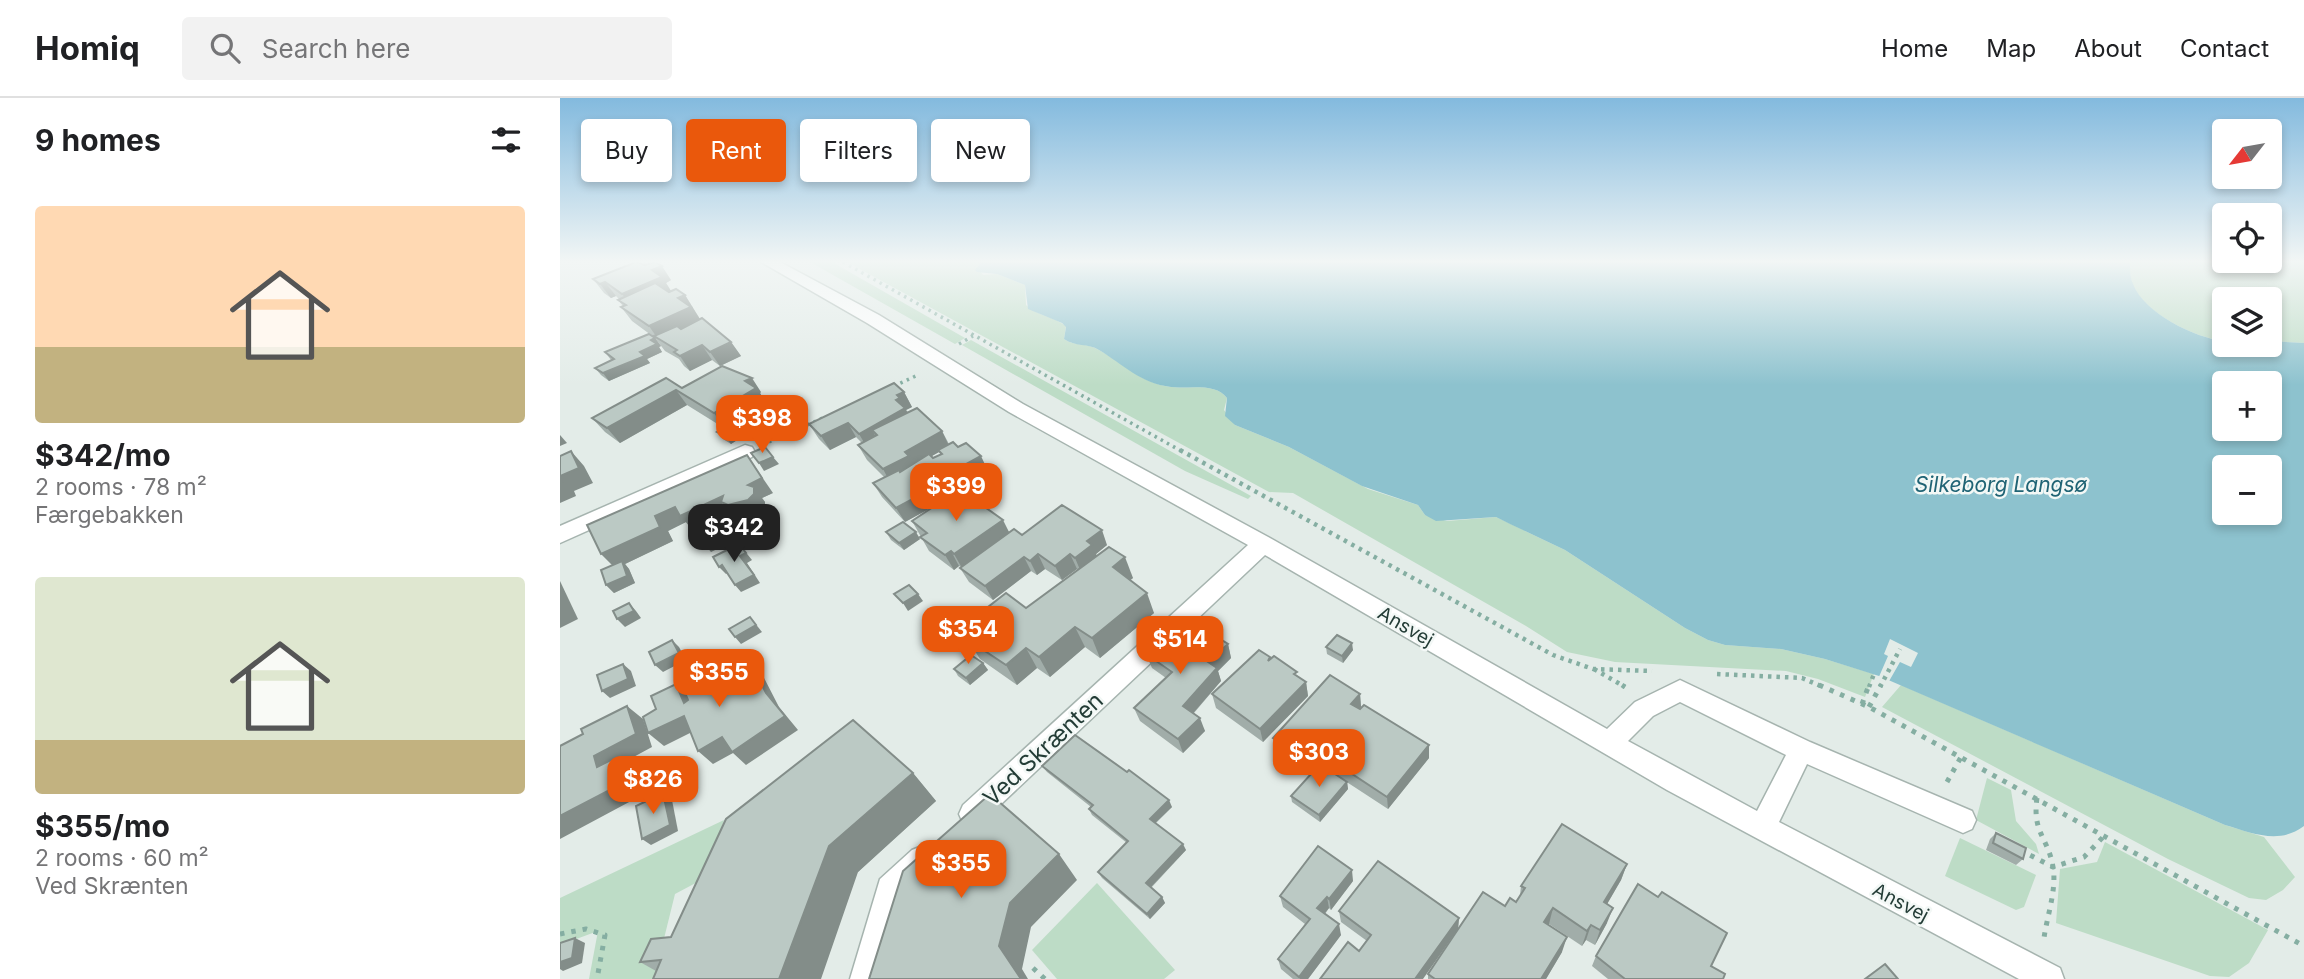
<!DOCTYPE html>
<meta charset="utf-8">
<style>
:root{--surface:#fff;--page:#f2f2f2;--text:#202124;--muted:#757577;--line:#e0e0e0;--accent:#ea580c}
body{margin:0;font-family:Inter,sans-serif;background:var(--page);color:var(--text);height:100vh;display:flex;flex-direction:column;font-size:26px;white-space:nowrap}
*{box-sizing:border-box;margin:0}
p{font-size:23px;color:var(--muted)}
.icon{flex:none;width:38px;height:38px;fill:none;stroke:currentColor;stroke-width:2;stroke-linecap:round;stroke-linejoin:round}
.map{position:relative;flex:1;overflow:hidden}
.side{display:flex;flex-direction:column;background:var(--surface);width:560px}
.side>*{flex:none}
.top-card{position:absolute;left:21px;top:21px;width:665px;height:63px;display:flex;gap:14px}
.needle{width:46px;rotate:239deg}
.controls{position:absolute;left:1652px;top:21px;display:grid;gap:14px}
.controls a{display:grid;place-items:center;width:70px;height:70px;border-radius:7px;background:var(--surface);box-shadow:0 4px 10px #0003;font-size:35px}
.price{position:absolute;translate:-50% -60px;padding:0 16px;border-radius:14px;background:var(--accent);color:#fff;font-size:23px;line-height:46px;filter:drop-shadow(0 2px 4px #0008)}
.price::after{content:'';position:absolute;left:50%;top:42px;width:21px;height:16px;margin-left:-10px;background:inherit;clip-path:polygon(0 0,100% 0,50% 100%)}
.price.selected{background:#222;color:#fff}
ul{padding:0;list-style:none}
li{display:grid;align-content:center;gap:14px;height:371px;padding:0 35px}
li span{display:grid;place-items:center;height:217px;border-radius:7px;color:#555}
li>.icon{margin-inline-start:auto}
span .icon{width:126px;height:126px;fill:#fffc;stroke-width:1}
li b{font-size:30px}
h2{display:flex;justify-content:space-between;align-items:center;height:84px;padding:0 35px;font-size:30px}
.pill{padding:0 24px;border-radius:7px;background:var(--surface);box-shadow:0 4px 10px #0003;font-size:24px;line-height:63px}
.pill.selected{background:var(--accent);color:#fff}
header{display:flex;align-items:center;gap:42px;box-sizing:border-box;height:98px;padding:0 35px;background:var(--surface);border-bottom:2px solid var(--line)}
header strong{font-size:33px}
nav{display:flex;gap:38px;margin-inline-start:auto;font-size:24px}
.search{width:490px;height:63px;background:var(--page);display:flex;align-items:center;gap:18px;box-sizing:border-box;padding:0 24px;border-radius:7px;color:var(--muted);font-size:26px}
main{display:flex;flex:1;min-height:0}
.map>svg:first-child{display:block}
.green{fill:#bddcc6}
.water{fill:#8dc2ce;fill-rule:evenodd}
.pier{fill:#e3ece8}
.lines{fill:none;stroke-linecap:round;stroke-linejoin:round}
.minor-casing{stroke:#a6b4af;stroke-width:3}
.path-far2{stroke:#85aea2;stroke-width:3.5;stroke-dasharray:2.5 4.5;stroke-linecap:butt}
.path-far1{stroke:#85aea2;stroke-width:4.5;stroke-dasharray:3.5 5;stroke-linecap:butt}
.path{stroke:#85aea2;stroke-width:5;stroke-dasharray:4.5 7;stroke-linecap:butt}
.minor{fill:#fff;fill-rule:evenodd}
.wall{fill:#a1ada9;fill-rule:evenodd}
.shaded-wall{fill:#838d89}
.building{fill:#bbc9c4;stroke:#838d89;stroke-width:2}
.labels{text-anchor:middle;stroke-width:5;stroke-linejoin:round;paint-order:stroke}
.street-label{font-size:19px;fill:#233c36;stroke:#f3f8f6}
.water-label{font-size:21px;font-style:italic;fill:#206475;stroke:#f3f8f6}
.near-street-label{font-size:23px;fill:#233c36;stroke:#f3f8f6}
</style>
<header>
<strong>Homiq</strong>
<div class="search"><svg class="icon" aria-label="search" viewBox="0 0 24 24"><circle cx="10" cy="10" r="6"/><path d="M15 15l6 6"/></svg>Search here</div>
<nav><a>Home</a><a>Map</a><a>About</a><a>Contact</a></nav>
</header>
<main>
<section class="side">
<h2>9 homes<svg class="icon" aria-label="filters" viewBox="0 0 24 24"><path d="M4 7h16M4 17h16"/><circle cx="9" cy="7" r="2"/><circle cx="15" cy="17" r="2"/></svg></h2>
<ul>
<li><span style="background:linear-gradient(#ffd9b3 65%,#c2b280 0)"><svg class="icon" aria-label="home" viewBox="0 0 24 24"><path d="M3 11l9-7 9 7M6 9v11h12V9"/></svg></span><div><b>$342/mo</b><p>2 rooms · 78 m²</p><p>Færgebakken</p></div></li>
<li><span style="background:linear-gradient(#dfe7d0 75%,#c2b280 0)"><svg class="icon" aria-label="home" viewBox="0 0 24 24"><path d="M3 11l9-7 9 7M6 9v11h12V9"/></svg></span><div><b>$355/mo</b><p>2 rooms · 60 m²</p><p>Ved Skrænten</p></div></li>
</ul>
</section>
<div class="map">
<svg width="1744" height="881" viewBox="0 0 1744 881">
<rect width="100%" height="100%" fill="#e3ece8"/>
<!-- green -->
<g class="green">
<polygon points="250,164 272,164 405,240 395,246"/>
<path d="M287,164H421L417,169L423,177L437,176L465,187L466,207C476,217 494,219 506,228L504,241C514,248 524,245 535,250C562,263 579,285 611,289C628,291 656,284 667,300L664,312L675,327L729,349L808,391L858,407L865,417L887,423L936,419L1005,452L1125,530L1148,542L1165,547L1221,551L1265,561L1314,576L1305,599L1258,581L1226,573L1055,564L1007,554L966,528L733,395L709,394Z"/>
<path d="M1570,164H1744V245L1710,243V201H1664V243C1635,240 1584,215 1572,186C1570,180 1570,171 1570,164Z"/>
<polygon points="411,242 691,398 688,401 625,373 402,247"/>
<polygon points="1341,587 1665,727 1704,739 1735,779 1723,792 1706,802 1689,800 1608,761 1322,609"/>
<polygon points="1427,680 1451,692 1456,723 1476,746 1479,756 1416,722"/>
<polygon points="164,722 145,780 115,796 94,881 29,881 38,833 0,847 0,800"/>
<polygon points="1400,740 1476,777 1464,809 1456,812 1385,778"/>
<polygon points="1545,744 1708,832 1689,865 1669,879 1650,878 1496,825 1500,771 1537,764"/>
<polygon points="537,785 615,872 604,881 497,881 472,852"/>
</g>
<!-- water -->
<path class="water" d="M421,164H1570C1570,171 1570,180 1573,186C1584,215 1635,240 1664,243V247H1710V243L1744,245V728C1719,747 1692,735 1665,727L1319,578L1265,561L1221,551L1165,547L1148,542L1125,530L1005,452L950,426L936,419L876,423L865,417L858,407L802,388L729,349L675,327L665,318L667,300C656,284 628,291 611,289C580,285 564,267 539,252C528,245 515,249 504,241L506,229L502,225L468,211L465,187L437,176L417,174L415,172ZM1664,285H1710V331H1664ZM1664,369H1710V415H1664Z"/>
<!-- pier -->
<polygon class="pier" points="1330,541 1358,555 1351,569 1340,564 1328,585 1318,581 1328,558 1324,556"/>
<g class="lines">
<!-- minor casing -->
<g class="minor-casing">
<g id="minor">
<path d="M201,164H220L319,217L463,306L710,440L1047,631L1075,604L1120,582L1250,644L1412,713L1416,722L1412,731L1403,735L1247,666L1219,724L1500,870L1504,881H1459L1107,692L705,457L421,725L412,728L403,725L399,716L403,707L688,447L449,314L307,225ZM1120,604L1226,657L1197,713L1068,643L1093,618Z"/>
<polygon points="185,347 192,349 195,354 192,359 0,445 0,428"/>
<polygon points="362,748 372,752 376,761 372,770 342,799 320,881 290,881 320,781 352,752"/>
</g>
</g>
<!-- path-far2 -->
<g class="path-far2">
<polyline points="283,164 623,354"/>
<polyline points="399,246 413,238"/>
<polyline points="334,288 358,277"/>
<polyline points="209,344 265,319"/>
</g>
<!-- path-far1 -->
<g class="path-far1">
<polyline points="620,352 993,557 1033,571 1092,573"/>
<polyline points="1034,571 1065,589"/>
<polyline points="1157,576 1242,580 1263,589"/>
<polyline points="1309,589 1314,576"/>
<polyline points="1320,589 1340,551"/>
</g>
<!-- path -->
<g class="path">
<polyline points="1062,587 1065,589"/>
<polyline points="1259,587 1309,609 1744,848"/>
<polyline points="1302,606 1309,587"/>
<polyline points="1309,609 1321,587"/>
<polyline points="1387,684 1401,659"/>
<path d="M1477,700C1472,735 1488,739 1493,769C1497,791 1487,818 1484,840"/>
<polyline points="1460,752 1493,769 1524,759 1545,737"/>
<polyline points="0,836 26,831 45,837 37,881"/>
<polyline points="473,870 485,881"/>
</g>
<!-- minor -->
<use href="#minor" class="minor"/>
</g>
<!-- wall -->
<g class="wall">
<polygon points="33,181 111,182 106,185 111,193 125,197 140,221 171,244 181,258 160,268 152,262 130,273 124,268 119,261 105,253 95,240 72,223 61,209 63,208 58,202 59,201 56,198 51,200 44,195"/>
<polygon points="95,240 101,248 99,249 102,254 87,261 90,265 49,283 41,277 35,270 51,262 45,254"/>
<polygon points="122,290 201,294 200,295 206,305 172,325 180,329 185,337 171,346 163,341 157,334 164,330 127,307 60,345 45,334 32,320"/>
<path d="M344,294L352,309L346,312L348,314L382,333L389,346L428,373L397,389L400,394L429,412L449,434L547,447L536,456L537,458L573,480L570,482L594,515L540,560L525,549L490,579L477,570L457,587L420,561L404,536L466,510L518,472L517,471L502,482L485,471L477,477L471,473L433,502L409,484L400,470L401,469L399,468L394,472L369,453L352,423L374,408L345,424L322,399L313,385L324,379L307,362L298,347L302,345L296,339L270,352L259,341L249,326ZM379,354L381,356L373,360L371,358Z"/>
<polygon points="213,395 202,400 205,404 205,410 199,417 180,422 173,418 170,415 133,433 126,424 108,433 113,443 65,466 69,471 75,485 54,495 46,487 53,467 27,427"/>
<polygon points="326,434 360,441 344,452 331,442"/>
<polygon points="668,546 671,560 658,573 661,583 634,615 645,633 623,655 580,623 574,610 606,580 592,570 586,556"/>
<polygon points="766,549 793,552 783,565 767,556"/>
<polygon points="710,559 710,561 746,584 748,598 703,644 656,610 652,596"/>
<polygon points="423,565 428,572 410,587 398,578 394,571"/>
<polygon points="800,596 801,609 869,660 828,711 776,677 775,671 750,654 738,668 716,653 713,640"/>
<polygon points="482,668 612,709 596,725 626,752 591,790 602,799 605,805 590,821 542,780 538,774 567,745 532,717 529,711 531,709 487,674"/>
<polygon points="353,675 376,703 298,774 96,873 80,864 111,839"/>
<polygon points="787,684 788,691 760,724 732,704 731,698"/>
<polygon points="1436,735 1463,761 1456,767 1426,752 1430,741"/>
<polygon points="1067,766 1061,782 1047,806 1047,825 1035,847 1026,842 1022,848 989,826 988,827 1002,854 986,881 868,881 868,876 945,808 956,804 960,798 961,788"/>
<polygon points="793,783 771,812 769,810 765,816 781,837 748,881 733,881 721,871 718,861 745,826 723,809 720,798"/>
<polygon points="779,813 899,820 898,831 799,853 807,843 781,824"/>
<polygon points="1036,858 1151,868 1163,881 1048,881 1032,868"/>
</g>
<!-- shaded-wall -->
<g class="shaded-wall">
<polygon points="102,168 111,182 106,185 111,193 73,210 62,196 92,172"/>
<polygon points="45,184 56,198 51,200 40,186"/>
<polygon points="125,197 141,223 98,241 89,228 118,200"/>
<polygon points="95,240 101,248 99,249 102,254 87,261 90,265 49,283 43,275 80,254 91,242"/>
<polygon points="171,244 181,258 160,268 150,254"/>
<polygon points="142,247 152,262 130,273 120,258"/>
<polygon points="192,280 201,294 200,295 206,305 164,330 154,315 185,283"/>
<polygon points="116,292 127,307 60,345 47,330"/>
<polygon points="344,294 352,309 346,312 353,324 317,337 312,332 319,344 308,351 299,336 337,297"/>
<polygon points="288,325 296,339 270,352 261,338"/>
<polygon points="180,329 185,337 171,346 165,338"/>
<polygon points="382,333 389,348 378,352 379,354 355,368 331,386 323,371 345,354"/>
<polygon points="0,337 7,345 0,348"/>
<polygon points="11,353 24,368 33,385 14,393 16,398 0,405 0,378"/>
<polygon points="187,357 213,395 202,400 205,404 205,410 199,417 180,422 168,407 161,404 170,415 133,433 126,424 108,433 113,443 65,466 69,471 75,485 54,495 46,487 55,470 41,456 95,418 115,409 188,387"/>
<polygon points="421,358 428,373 397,389 400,394 345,424 336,410 388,376"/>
<polygon points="213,359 219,366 204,373 199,365"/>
<polygon points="443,422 450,436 402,470 394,456"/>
<polygon points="154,432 166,447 151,454 145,447"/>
<polygon points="542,432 547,447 536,456 538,461 521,474 515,460 527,443"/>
<polygon points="356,434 360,441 344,452 339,445"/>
<polygon points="179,446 192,462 187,465 200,485 181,494 175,487 180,458"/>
<polygon points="391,453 399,468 394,472 385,457"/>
<polygon points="478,456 485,471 477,477 470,463"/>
<polygon points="510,456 517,471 502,482 495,468"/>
<polygon points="464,459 471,473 433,502 425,488"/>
<polygon points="565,459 573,480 561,489 553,469"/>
<polygon points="162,467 169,474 166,476 159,469"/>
<polygon points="0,483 18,521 0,530"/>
<polygon points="587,495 594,515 540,560 532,540"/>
<polygon points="358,496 363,503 348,513 343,505"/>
<polygon points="69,505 76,513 81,520 65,529 57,521"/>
<polygon points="190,519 202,534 181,546 175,539"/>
<polygon points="515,529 525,549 490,579 479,559"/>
<polygon points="112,542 119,549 126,562 103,574 95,567"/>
<polygon points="792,545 793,552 783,565 782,558"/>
<polygon points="668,546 671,560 658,573 661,583 628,621 623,608 648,564"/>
<polygon points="466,550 477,570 457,587 446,567"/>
<polygon points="189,562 202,576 219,609 238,632 186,667 173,655 153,666 138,653 206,595"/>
<polygon points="423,565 428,572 410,587 406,580"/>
<polygon points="63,566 71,573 76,588 50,600 42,593"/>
<polygon points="746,584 748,598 703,644 700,631"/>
<polygon points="116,586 130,599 139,618 124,605"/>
<polygon points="800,596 801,609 792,619 791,606"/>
<polygon points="67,608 83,621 92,649 68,662 78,670 86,695 0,741 0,718 37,669 34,658"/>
<polygon points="124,618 138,631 104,648 88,635"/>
<polygon points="640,620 645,633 623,655 618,641"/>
<polygon points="747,641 750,654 738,668 735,655"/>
<polygon points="869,647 869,660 828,711 827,699"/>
<polygon points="353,675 376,703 298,774 261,881 219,881 269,748"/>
<polygon points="787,684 788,691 760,724 759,717"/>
<polygon points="103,695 112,702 118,733 91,747 82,741"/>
<polygon points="609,702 612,709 593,727 590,721"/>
<polygon points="623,746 626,752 589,791 586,785"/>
<polygon points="499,756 517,782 471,829 462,871 468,881 461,881 439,848 450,805"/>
<polygon points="1067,766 1061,782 1039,820 1044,804"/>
<polygon points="792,772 793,783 771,812 769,801"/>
<polygon points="602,799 605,805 590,821 587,816"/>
<polygon points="767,799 769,810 760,821 757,810"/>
<polygon points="993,810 989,826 981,839 984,824"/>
<polygon points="1053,810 1047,825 1035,847 1040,832"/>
<polygon points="899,820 898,831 863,881 855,881"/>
<polygon points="779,826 781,837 748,881 740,881 739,879"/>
<polygon points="1031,827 1026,842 1022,848 1027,833"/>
<polygon points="1007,839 1002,854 986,881 981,881"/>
<polygon points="15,840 25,845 22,865 3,873 0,871 0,864"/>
</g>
<!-- building -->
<g class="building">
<polygon points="76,164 85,167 95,164 102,168 92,172 102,179 62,196 45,184 40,186 33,181"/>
<polygon points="95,185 109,194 116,191 125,197 118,200 131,209 89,228 61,209 66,207 58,202"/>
<polygon points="142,220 171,244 150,254 142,247 120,258 114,254 117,252 94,238 117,228 121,231"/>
<polygon points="89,236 95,240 91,242 97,246 80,254 85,258 43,275 35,270 54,261 45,254"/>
<polygon points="162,268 192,280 185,283 196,290 154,315 116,292 47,330 32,320 106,280 122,290"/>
<polygon points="334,285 344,294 337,297 340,300 336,302 345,310 299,336 288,325 261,338 249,326"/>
<polygon points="357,310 382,333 345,354 349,358 323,371 298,347 317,337 312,332"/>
<polygon points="172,325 180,329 165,338 157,334"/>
<polygon points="393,344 398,349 406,345 421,358 388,376 392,380 336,410 313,385 339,372 340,374 369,356 373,360 382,356 378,352"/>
<polygon points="205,349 213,359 199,365 191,355"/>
<polygon points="11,353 19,370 0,378 2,384 0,385 0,358"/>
<polygon points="187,357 202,380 188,387 194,389 194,396 188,402 168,407 161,404 163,398 120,418 115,409 95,418 100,429 41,456 27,427"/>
<polygon points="397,393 414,401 417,399 425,405 422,407 443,422 394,456 391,453 385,457 360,439 367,435 352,423"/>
<polygon points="502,407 542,432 527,443 532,447 515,460 510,456 495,468 478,456 470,463 464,459 425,488 400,470 454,431 462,437"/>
<polygon points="343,424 356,434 339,445 326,434"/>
<polygon points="154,432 159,440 145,447 140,439"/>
<polygon points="179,446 186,455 180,458 194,477 175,487 162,467 159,469 153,459"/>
<polygon points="549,449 565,459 553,469 587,495 532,540 515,529 479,559 466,550 446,567 407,541 404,536 410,523 446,495 466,510"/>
<polygon points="62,463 67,478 46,487 41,472"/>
<polygon points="349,487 358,496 343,505 334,496"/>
<polygon points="69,505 74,513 57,521 53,513"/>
<polygon points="190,519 196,527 175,539 169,531"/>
<polygon points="626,520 668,546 648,564 657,570 623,608 640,620 618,641 574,610 612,574 586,556"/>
<polygon points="777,537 792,545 782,558 766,549"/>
<polygon points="112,542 119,555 95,567 89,554"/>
<polygon points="699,552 710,559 708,563 714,558 737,574 734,576 746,584 700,631 652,596"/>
<polygon points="411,557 423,565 406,580 394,571"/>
<polygon points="189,562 206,595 225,618 172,654 162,639 138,653 124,618 88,635 83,619 96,611 91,598 116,586 124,605 128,602 125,595"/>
<polygon points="63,566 68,581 42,593 37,577"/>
<polygon points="770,577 800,596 791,606 800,611 804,607 869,647 827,699 774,664 778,660 747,641 735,655 713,640"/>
<polygon points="67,608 76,636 34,658 37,669 61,657 69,682 0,718 0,648 23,636 21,631"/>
<polygon points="293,622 353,675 269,748 219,881 93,881 101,862 80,864 91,841 111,839 166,721"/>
<polygon points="515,637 567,674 569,672 609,702 590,721 623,746 586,785 602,799 587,816 538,774 568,743 529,711 533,707 482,668"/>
<polygon points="760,666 787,684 759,717 731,698"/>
<polygon points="103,695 110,727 82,741 76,708"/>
<polygon points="430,696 499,756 450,805 439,848 461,881 309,881 343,773"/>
<polygon points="1002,726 1067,766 1044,804 1053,810 1040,832 1031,827 1027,833 993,810 984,824 1007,839 981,881 875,881 868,876 923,794 945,808 950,800 956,804 965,790 961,788"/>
<polygon points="1436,735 1466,750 1463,761 1433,745"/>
<polygon points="758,748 792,772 769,801 767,799 757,810 779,826 739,879 718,861 750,821 720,798"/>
<polygon points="818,763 899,820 855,881 760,881 788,844 799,853 811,837 779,813"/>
<polygon points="1078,786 1098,799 1102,794 1167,835 1151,868 1165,876 1163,881 1065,881 1036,858"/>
<polygon points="15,840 12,860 0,864 0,845"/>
<polygon points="1325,866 1338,881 1305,881"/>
</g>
<!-- sky -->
<linearGradient id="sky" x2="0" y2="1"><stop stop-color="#83bade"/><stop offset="0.57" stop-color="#f2f6f5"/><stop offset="1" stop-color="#f2f6f5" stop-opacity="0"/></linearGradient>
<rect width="1744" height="287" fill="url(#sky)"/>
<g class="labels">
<!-- street labels -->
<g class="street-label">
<text transform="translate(846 528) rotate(30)" y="7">Ansvej</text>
<text transform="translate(1341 804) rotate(28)" y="7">Ansvej</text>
</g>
<!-- water labels -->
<g class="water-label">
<text x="1441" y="394">Silkeborg Langsø</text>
</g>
<!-- near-street labels -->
<g class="near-street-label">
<text transform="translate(483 651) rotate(-43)" y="8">Ved Skrænten</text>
</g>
</g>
</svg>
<div class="controls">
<a><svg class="needle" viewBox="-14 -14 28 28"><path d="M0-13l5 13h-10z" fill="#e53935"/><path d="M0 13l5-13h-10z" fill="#757577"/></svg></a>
<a><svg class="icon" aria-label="locate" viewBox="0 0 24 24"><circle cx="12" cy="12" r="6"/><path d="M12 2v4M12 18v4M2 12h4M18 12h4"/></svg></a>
<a><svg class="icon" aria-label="layers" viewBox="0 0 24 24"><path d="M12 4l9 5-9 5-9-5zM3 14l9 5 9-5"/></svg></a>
<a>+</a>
<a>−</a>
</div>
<b class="price" style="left:202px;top:357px">$398</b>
<b class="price" style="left:396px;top:425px">$399</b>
<b class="price selected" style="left:174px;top:466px">$342</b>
<b class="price" style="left:408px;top:568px">$354</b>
<b class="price" style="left:620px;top:578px">$514</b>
<b class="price" style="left:159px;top:611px">$355</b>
<b class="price" style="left:759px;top:691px">$303</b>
<b class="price" style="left:93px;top:718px">$826</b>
<b class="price" style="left:401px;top:802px">$355</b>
<div class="top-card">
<a class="pill">Buy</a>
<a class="pill selected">Rent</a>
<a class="pill">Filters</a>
<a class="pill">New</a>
</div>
</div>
</main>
